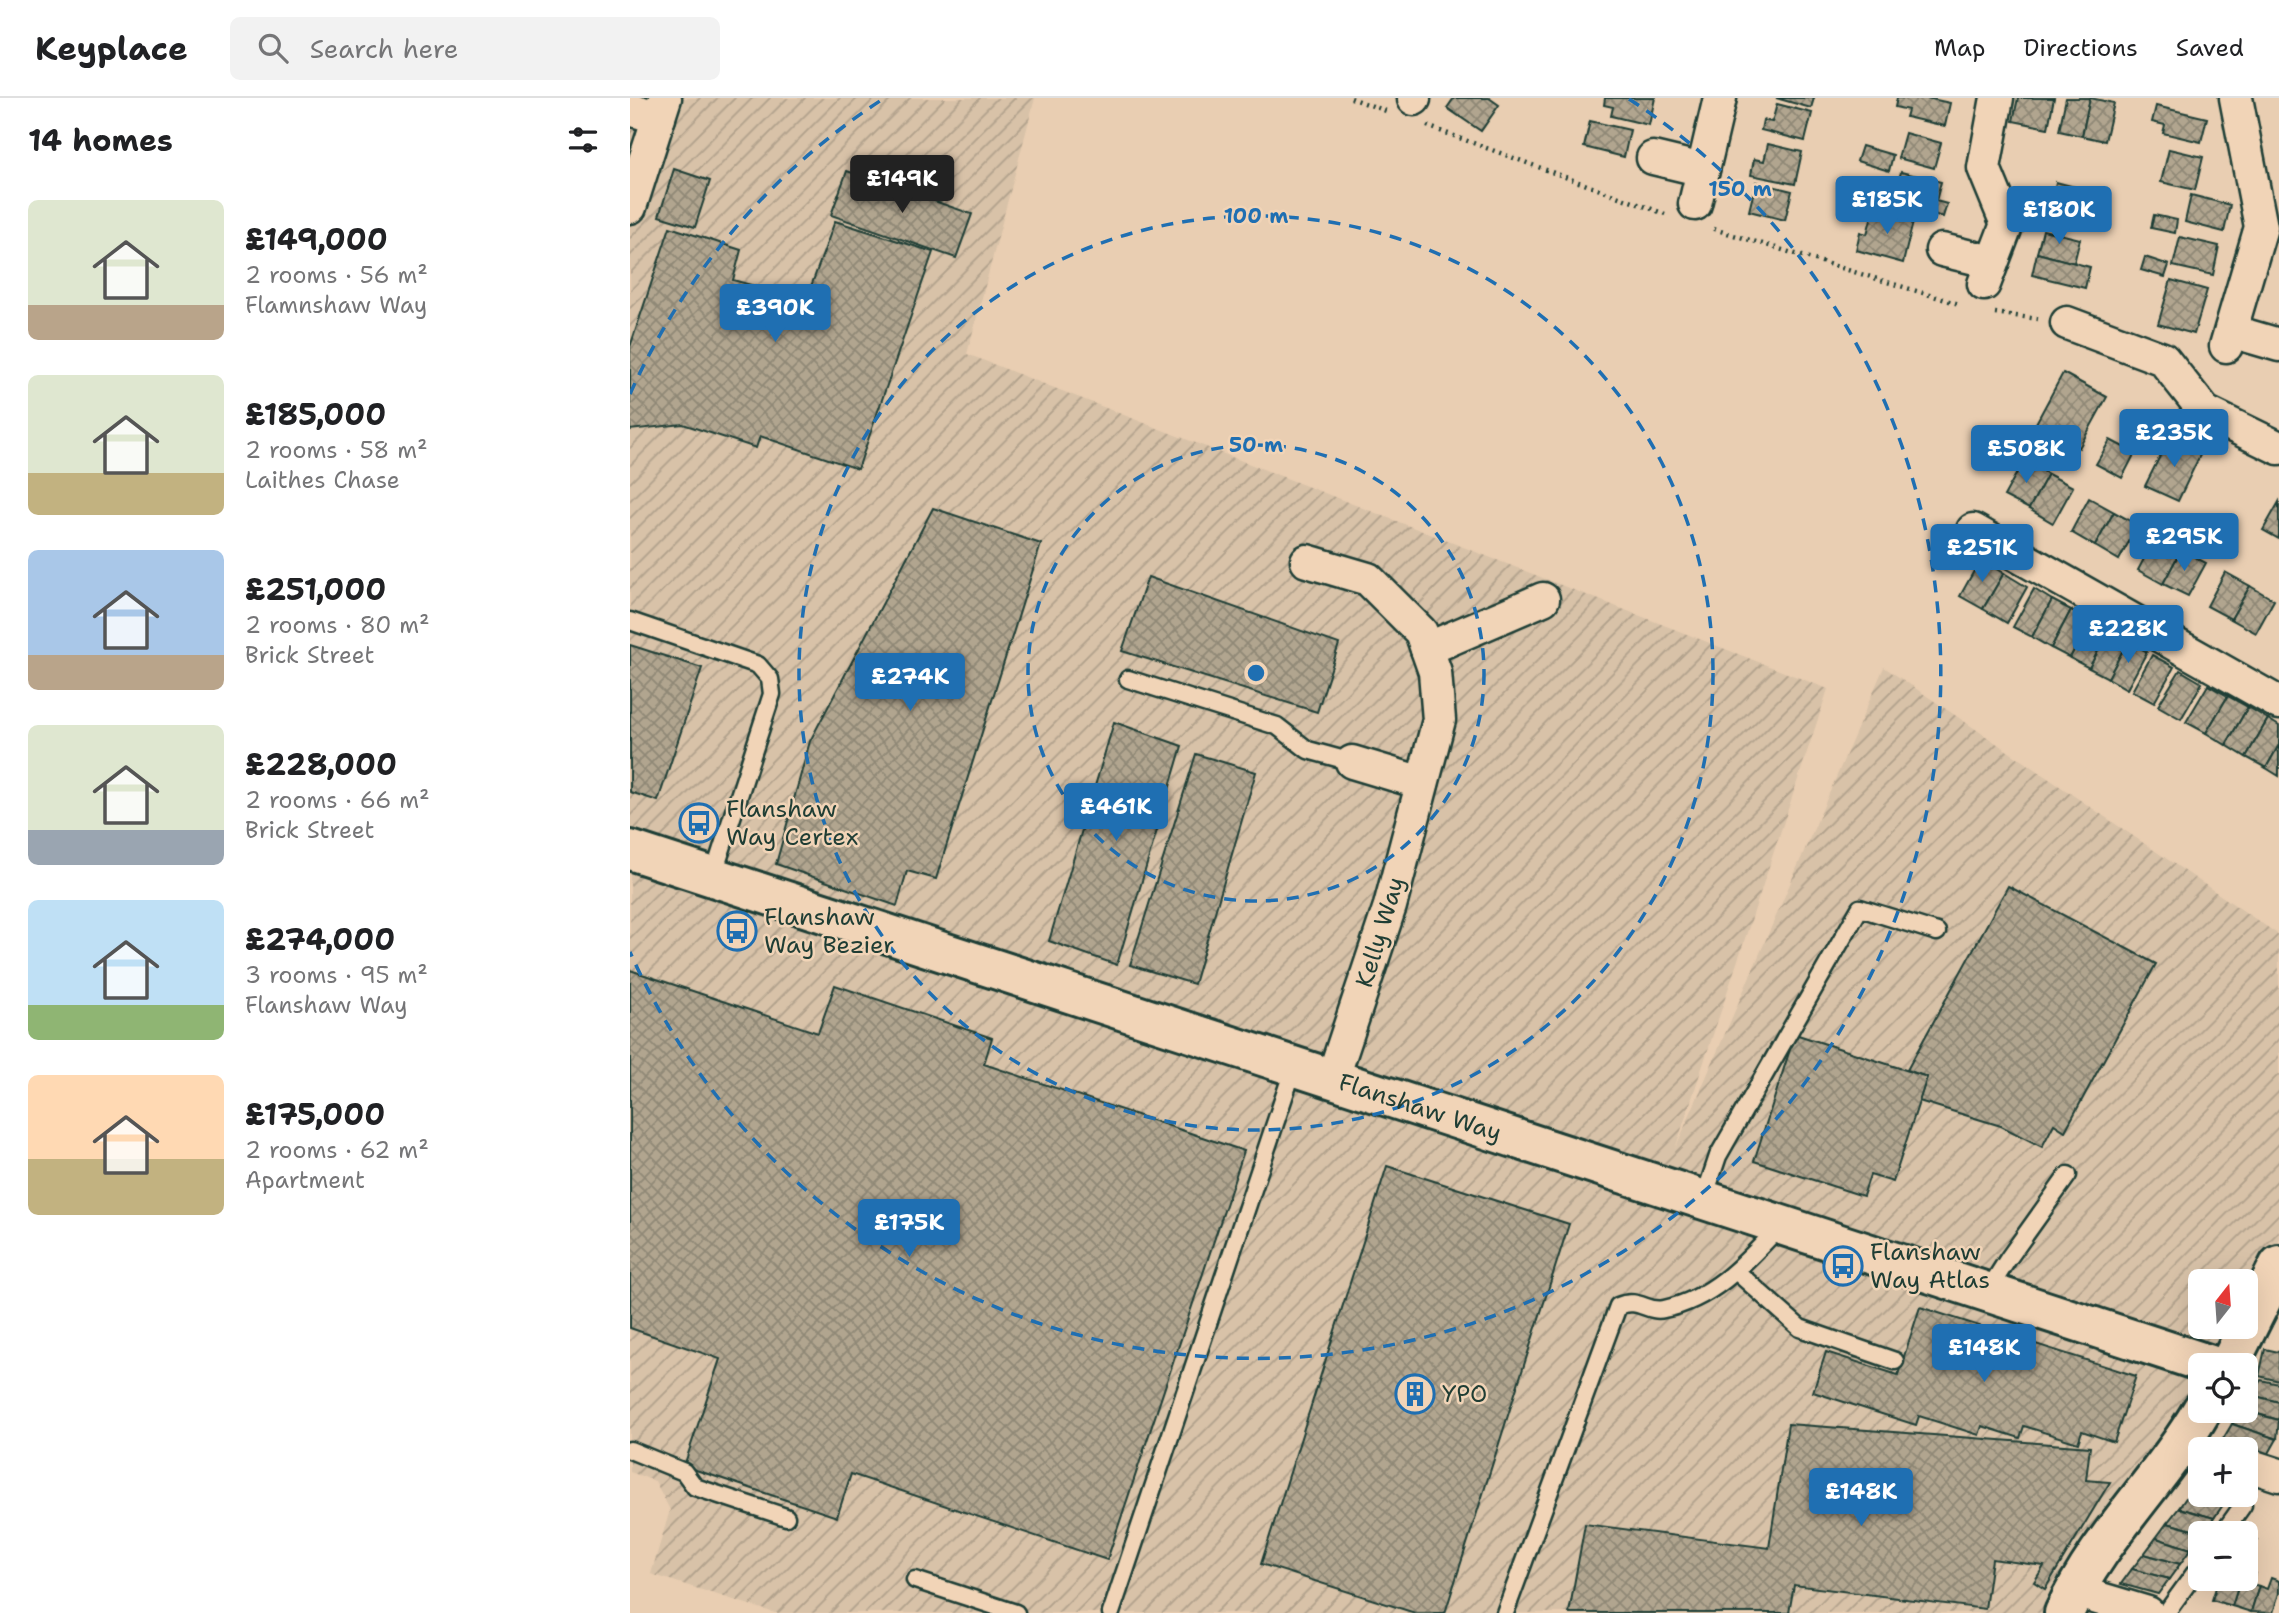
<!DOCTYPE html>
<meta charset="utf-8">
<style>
:root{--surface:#fff;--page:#f2f2f2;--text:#202124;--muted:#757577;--line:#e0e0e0;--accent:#1f6fb2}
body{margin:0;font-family:"Shantell Sans",sans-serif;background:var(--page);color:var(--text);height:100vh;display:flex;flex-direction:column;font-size:26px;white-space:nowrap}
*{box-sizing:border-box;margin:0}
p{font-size:23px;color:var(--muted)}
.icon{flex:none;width:38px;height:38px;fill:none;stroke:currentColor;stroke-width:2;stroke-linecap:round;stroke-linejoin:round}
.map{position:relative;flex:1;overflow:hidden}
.sheet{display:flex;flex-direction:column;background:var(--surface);width:630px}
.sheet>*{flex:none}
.needle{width:46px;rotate:17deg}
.controls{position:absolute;left:1558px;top:1171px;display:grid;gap:14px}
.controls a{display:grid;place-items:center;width:70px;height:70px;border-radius:10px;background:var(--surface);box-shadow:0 7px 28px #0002;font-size:35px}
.price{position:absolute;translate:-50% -60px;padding:0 16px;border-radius:7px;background:var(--accent);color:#fff;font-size:23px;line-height:46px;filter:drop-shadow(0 2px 4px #0008)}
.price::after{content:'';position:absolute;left:50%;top:42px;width:21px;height:16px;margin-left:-10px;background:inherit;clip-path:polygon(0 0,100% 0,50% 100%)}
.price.current{background:#222;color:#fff}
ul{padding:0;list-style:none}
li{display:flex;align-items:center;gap:21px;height:175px;padding:0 28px}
li span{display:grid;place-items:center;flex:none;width:196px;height:140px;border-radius:10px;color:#555}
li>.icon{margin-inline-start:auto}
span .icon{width:84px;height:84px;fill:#fffc;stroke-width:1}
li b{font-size:30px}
h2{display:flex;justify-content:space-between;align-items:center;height:84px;padding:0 28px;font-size:30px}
header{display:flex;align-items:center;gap:42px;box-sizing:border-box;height:98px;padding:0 35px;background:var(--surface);border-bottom:2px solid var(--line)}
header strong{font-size:33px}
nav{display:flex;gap:38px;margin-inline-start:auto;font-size:24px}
.search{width:490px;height:63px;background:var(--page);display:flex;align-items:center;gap:18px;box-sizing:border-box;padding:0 24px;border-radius:10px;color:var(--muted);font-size:26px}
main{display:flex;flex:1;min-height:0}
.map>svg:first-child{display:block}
.industrial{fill:url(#industrial-furrows);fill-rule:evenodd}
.building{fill:url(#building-cross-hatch);stroke:#1f3d34;stroke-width:2}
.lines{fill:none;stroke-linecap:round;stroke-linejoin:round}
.lane-casing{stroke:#1f3d34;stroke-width:21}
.street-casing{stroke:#1f3d34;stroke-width:37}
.secondary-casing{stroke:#1f3d34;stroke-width:44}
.path{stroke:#1f3d34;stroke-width:4.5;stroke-dasharray:2 5;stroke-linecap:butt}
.lane{stroke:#f1d4b7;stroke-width:16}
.street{stroke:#f1d4b7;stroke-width:32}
.secondary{stroke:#f1d4b7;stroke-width:38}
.ring{fill:none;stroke:#1f6fb2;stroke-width:3.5;stroke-dasharray:12 9}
.labels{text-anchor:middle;stroke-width:5;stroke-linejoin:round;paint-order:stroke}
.poi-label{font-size:24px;fill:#1f3d34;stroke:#f1d4b7;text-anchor:start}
.street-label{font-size:24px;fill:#1f3d34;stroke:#f1d4b7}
.centre{fill:#1f6fb2;stroke:#f1d4b7;stroke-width:3.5}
.ring-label{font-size:21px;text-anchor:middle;font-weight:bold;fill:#1f6fb2;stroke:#f1d4b7;stroke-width:5;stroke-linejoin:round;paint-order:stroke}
</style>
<header>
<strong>Keyplace</strong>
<div class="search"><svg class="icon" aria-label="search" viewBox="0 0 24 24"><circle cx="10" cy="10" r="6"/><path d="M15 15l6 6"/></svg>Search here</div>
<nav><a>Map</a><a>Directions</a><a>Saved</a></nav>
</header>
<main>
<section class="sheet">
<h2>14 homes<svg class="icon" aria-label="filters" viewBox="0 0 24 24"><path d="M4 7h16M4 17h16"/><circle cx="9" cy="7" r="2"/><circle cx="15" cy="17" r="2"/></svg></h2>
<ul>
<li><span style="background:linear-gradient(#dfe7d0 75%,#b9a48a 0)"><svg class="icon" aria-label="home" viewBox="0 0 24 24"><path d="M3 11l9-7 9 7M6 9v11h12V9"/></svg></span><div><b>£149,000</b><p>2 rooms · 56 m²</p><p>Flamnshaw Way</p></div></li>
<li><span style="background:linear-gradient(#dfe7d0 70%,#c2b280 0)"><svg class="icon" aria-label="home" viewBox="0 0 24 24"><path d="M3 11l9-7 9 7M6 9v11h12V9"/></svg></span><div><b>£185,000</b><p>2 rooms · 58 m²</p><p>Laithes Chase</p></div></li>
<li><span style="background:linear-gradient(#a9c7e8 75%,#b9a48a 0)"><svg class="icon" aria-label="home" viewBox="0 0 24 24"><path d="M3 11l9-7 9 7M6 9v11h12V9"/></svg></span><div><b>£251,000</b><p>2 rooms · 80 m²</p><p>Brick Street</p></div></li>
<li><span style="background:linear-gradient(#dfe7d0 75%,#9aa5b1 0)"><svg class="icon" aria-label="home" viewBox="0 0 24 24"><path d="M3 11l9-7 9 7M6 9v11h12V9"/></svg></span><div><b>£228,000</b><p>2 rooms · 66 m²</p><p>Brick Street</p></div></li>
<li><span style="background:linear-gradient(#bfe0f5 75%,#8fb573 0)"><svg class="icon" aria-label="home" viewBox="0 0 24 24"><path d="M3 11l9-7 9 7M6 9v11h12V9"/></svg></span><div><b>£274,000</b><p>3 rooms · 95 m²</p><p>Flanshaw Way</p></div></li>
<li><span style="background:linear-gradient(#ffd9b3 60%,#c2b280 0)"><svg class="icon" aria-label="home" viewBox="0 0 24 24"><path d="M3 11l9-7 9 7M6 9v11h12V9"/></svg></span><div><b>£175,000</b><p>2 rooms · 62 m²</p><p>Apartment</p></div></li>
</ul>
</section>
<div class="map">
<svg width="1649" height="1515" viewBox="0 0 1649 1515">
<defs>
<pattern id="industrial-furrows" width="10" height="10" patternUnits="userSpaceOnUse" patternTransform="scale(1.75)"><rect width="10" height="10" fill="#d8c2a8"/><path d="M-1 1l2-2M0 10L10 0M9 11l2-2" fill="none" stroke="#af9f8a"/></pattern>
<pattern id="building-cross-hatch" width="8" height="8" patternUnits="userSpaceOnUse" patternTransform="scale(1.75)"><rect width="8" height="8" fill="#b1a58f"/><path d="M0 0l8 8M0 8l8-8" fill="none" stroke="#8f8876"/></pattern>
</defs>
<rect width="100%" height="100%" fill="#e9ceb2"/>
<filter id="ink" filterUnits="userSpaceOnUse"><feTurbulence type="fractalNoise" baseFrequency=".0143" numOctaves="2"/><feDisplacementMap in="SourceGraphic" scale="14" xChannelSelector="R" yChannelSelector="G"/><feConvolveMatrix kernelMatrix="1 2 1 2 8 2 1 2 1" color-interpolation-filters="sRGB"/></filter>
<g filter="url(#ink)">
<!-- industrial -->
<path class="industrial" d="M0,0H405L337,256L1198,591L1045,1051L1254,569L1649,837V1167L1599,1267H1570V1312L1434,1515H145L21,1476L40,1412L25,1383L0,1374ZM1570,1183H1615V1228H1570Z"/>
<!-- building -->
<g class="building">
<polygon points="824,0 859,0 869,7 851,33 817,10"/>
<polygon points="975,0 1025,0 1019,27 981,18 983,9 974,7"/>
<polygon points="1146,0 1184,0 1181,10"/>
<polygon points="1267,0 1297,0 1320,5 1315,28 1276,19 1278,12 1265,9"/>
<polygon points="1388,0 1424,0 1418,30 1383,23"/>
<polygon points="1436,0 1460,0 1452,38 1429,33"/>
<polygon points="1460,0 1484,5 1475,43 1452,38"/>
<polygon points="1147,6 1182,15 1175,43 1131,32 1133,22 1142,24"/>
<polygon points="1526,8 1577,20 1571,44 1533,35 1535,27 1522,24"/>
<polygon points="960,23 1000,32 994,59 954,49"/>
<polygon points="1275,35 1311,45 1304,70 1268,60"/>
<polygon points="1138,46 1172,54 1165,86 1121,77 1124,61 1134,63"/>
<polygon points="1232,48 1263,57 1259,73 1227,63"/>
<polygon points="1539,51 1573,59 1565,92 1531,84"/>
<polygon points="44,71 80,83 65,129 29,118"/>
<polygon points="217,73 342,116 326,160 201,117"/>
<polygon points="1271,74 1311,84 1306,103 1317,106 1313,119 1262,105"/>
<polygon points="1126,84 1162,93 1155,122 1119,113"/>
<polygon points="1426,84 1464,94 1455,127 1410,116 1414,100 1422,102"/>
<polygon points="1561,97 1600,107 1594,134 1555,124"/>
<polygon points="1244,110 1284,120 1273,165 1226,152 1230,134 1237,136"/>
<polygon points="1524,117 1547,122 1545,135 1521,130"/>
<polygon points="205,123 303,154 228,371 130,338 126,350 53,326 0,332 0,249 40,129 111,152 103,182 176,202"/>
<polygon points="1413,132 1450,141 1444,165 1407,155"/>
<polygon points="1550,139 1589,148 1583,177 1543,168"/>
<polygon points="1407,155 1460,169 1455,190 1402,177"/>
<polygon points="1515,159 1539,167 1535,179 1511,172"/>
<polygon points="1541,182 1577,192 1564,236 1528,226"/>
<polygon points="1433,275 1477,299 1449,350 1405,327"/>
<polygon points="1540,338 1572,353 1548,403 1515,388"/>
<polygon points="1480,342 1505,355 1492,380 1466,366"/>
<polygon points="1394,362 1418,376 1399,411 1374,398"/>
<polygon points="1418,376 1443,389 1423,425 1399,411"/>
<polygon points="1459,400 1484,414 1465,448 1441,434"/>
<polygon points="1649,404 1649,441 1633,432"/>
<polygon points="303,410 411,446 306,781 277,773 267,808 146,766 180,643"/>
<polygon points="1484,414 1508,427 1489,462 1465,448"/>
<polygon points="1526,438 1551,452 1533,486 1508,472"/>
<polygon points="1551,452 1576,465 1558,498 1533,486"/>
<polygon points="1350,462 1374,475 1353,511 1330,498"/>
<polygon points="1595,474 1620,488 1601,521 1577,508"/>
<polygon points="1374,475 1397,489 1377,525 1353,511"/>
<polygon points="518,479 709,546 687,614 492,553"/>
<polygon points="1620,488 1644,502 1626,535 1601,521"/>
<polygon points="1404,491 1422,502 1402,539 1383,529"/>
<polygon points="1422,502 1441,512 1421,550 1402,539"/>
<polygon points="1441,512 1460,522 1440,560 1421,550"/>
<polygon points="1460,522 1479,533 1459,570 1440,560"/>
<polygon points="1479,533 1498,543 1478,580 1459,570"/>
<polygon points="1498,543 1517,554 1497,591 1478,580"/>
<polygon points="0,547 72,570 28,703 0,694"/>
<polygon points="1522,557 1544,569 1524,605 1502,593"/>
<polygon points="1550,572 1572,585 1551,621 1528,608"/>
<polygon points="1578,587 1598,598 1576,635 1556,624"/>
<polygon points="1598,598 1618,609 1596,647 1576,635"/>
<polygon points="1618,609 1638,621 1616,659 1596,647"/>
<polygon points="1638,621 1649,628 1649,647 1636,670 1616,659"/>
<polygon points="484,624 552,648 487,867 419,843"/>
<polygon points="1649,647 1649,678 1636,670"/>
<polygon points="566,656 626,674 564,886 500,867"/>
<polygon points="1378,788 1526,866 1435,1033 1424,1026 1412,1049 1371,1028 1289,1003 1297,979 1277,972"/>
<polygon points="0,872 188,935 205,887 362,940 354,966 614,1053 477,1462 221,1376 207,1419 54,1368 90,1261 0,1230"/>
<polygon points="1165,936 1297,979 1263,1084 1240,1077 1233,1098 1124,1063"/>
<polygon points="757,1068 939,1126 815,1515 785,1515 631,1466"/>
<polygon points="1290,1209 1506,1278 1484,1344 1452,1333 1448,1345 1394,1328 1390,1340 1352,1328 1349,1337 1289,1318 1286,1327 1183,1294 1196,1254 1268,1277"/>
<polygon points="1635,1251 1649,1254 1649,1283 1629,1278"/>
<polygon points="1631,1282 1649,1286 1649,1304 1621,1297"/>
<polygon points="1621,1297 1649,1304 1649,1322 1614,1312 1615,1306"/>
<polygon points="1611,1312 1649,1322 1647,1341 1602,1326"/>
<polygon points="1158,1326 1460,1349 1456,1382 1480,1384 1415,1491 1404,1484 1414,1468 1362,1461 1355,1511 1164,1487 1159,1515 939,1515 955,1426 1139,1450"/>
<polygon points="1602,1326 1647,1341 1638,1357 1593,1341"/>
<polygon points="1570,1382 1570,1396 1600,1396 1595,1404 1560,1394"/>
<polygon points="1560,1394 1595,1404 1584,1420 1549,1410"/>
<polygon points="1549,1410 1584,1420 1573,1435 1537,1425"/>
<polygon points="1537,1425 1573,1435 1570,1435 1570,1439 1561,1451 1526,1440"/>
<polygon points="1615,1435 1627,1442 1615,1461"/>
<polygon points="1526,1440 1561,1451 1550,1466 1514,1456"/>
<polygon points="1514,1456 1550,1466 1539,1481 1502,1471"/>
<polygon points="1502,1471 1539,1481 1528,1496 1491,1486"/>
<polygon points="1615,1472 1625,1475 1622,1486 1629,1488 1621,1514 1602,1508 1611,1480 1615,1480"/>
<polygon points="1589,1480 1611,1480 1602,1508 1582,1502"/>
<polygon points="1641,1480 1649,1483 1649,1495 1643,1515 1621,1514 1629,1488 1637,1491"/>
</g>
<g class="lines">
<!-- lane casing -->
<g class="lane-casing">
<g id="lane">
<polyline points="0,523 128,567 140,581 142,596 83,778"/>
<polyline points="498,581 647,628 678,652 722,664"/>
<polyline points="1073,1103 1088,1058 1230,810 1307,834"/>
<polyline points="1107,1174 1170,1230 1265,1263"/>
<polyline points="1357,1194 1378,1161 1438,1077"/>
<polyline points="0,1352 54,1374 65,1389 156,1419"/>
<polyline points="1593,1435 1613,1407"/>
<polyline points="285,1482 386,1515"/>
<polyline points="481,1515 664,969"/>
<path d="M875,1515L988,1208C1009,1199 1017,1215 1034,1211C1084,1201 1117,1163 1150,1128"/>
<polyline points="1536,1515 1570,1468"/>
</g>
</g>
<!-- street casing -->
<g class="street-casing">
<g id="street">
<polyline points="784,1 784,0"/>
<polyline points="0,11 29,20"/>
<polyline points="1023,60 1073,72"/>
<polyline points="1065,106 1090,0"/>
<polyline points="0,109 35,0"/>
<polyline points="1312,152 1362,164"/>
<polyline points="1354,186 1377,126 1354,70 1367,0"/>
<polyline points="1437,225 1533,261 1575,314 1649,350"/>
<polyline points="1601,233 1649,247"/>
<polyline points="1596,248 1631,129 1606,0"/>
<polyline points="1343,432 1649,605"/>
<polyline points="677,463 738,481 791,534 805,574 809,622 760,808 702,982"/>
<polyline points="797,551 913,501"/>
<polyline points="722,664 792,685"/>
<polyline points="1615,1366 1649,1377"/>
<polyline points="1444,1493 1518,1515"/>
</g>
</g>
<!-- secondary casing -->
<g class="secondary-casing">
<g id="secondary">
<path id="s1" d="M0,752L1581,1267"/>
<polyline points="1599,1267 1649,1167"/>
<path d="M1434,1515C1468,1440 1531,1383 1572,1312"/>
</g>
</g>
<!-- path -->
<g class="path">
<polyline points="721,0 756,13"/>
<polyline points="797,28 1038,117"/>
<polyline points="1084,131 1329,206"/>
<polyline points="1365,215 1408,221"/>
</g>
<!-- lane -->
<use href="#lane" class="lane"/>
<!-- street -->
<use href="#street" class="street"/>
<!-- secondary -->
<use href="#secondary" class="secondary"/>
</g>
</g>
<!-- distance rings -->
<g class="ring">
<circle cx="626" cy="575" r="228"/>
<circle cx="626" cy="575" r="457"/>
<path d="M0 296A685 685 0 0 1 253 1M999 1A685 685 0 1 1 0 854"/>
</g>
<!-- icons -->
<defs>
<g id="bus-ring" transform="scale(2.0125)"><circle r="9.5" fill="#f1d4b7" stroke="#1f6fb2" stroke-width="1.5"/><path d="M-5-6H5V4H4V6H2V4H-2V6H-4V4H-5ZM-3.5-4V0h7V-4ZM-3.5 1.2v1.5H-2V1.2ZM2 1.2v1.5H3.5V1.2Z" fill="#1f6fb2"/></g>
<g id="building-ring" transform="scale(2.0125)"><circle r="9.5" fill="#f1d4b7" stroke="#1f6fb2" stroke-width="1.5"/><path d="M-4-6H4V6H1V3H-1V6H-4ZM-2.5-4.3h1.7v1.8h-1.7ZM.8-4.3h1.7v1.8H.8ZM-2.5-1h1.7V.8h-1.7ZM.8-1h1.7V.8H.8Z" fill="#1f6fb2"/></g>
</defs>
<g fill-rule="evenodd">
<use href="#bus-ring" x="69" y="725"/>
<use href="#bus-ring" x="107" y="833"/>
<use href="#bus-ring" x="1213" y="1168"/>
<use href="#building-ring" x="785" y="1296"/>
</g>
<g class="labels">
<!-- poi labels -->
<g class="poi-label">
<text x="96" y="719">Flanshaw<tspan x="96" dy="28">Way Certex</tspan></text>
<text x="134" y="827">Flanshaw<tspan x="134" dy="28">Way Bezier</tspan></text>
<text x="1240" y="1162">Flanshaw<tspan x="1240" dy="28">Way Atlas</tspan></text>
<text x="812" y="1304">YPO</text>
</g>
<!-- street labels -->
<g class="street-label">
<text transform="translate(750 834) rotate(-73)" y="8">Kelly Way</text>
<text dy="8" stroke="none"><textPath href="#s1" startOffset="831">Flanshaw Way</textPath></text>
</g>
</g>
<circle cx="626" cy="575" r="10" class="centre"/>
<g class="ring-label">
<text x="1110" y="98">150 m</text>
<text x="626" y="125">100 m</text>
<text x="626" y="354">50 m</text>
</g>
</svg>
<div class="controls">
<a><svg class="needle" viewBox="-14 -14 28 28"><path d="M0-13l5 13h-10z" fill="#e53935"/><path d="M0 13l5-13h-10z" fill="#757577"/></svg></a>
<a><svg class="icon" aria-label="locate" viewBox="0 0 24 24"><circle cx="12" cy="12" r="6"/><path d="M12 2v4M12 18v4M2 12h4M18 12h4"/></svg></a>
<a>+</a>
<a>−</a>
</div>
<b class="price current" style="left:272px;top:117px">£149K</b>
<b class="price" style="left:1257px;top:138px">£185K</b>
<b class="price" style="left:1429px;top:148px">£180K</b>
<b class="price" style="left:145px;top:246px">£390K</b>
<b class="price" style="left:1544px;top:371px">£235K</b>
<b class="price" style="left:1396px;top:387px">£508K</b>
<b class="price" style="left:1554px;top:475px">£295K</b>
<b class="price" style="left:1352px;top:486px">£251K</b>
<b class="price" style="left:1498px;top:567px">£228K</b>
<b class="price" style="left:280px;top:615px">£274K</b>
<b class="price" style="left:486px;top:745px">£461K</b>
<b class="price" style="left:279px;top:1161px">£175K</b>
<b class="price" style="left:1354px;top:1286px">£148K</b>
<b class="price" style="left:1231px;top:1430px">£148K</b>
</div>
</main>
